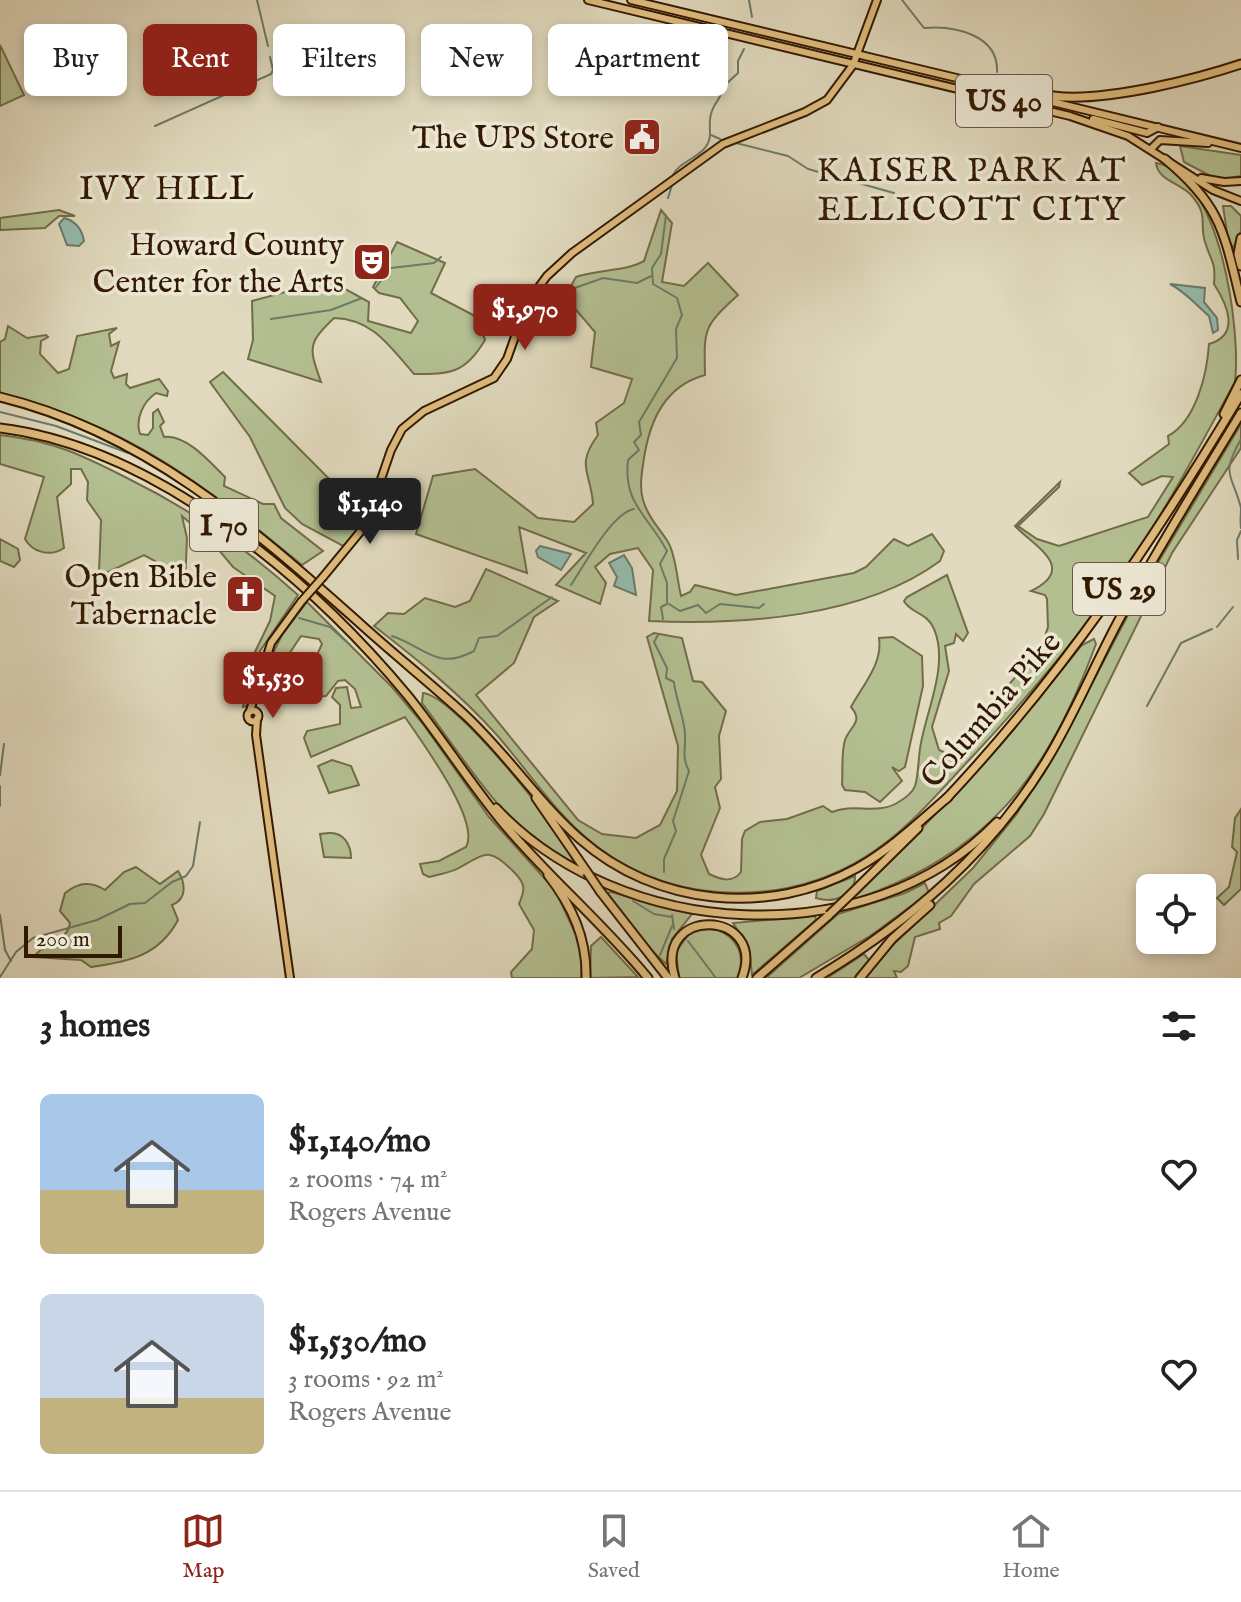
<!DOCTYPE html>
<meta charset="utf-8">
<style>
:root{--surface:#fff;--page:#f6f6f6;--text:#222;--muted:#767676;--line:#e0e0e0;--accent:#8f2418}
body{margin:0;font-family:"IM FELL English",serif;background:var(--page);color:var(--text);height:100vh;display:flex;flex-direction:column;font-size:30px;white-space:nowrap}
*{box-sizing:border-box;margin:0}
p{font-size:26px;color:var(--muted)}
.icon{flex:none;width:44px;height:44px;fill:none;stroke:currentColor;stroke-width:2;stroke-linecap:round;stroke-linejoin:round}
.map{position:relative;height:978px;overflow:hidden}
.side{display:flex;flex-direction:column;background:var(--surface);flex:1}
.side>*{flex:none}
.hud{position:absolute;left:24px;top:24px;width:800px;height:72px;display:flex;gap:16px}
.tools{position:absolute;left:1136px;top:874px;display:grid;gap:16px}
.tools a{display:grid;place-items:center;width:80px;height:80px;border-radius:12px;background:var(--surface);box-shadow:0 4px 12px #0003;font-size:40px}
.scale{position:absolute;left:24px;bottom:20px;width:98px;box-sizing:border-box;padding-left:8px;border:4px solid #331800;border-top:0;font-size:22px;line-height:28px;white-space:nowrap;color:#331800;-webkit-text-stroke:6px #ece7d5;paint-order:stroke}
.price{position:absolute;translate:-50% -68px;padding:0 18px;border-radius:8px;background:var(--accent);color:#fff;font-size:26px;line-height:52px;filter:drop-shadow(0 2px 4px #0008)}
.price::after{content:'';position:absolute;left:50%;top:48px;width:24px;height:18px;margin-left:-12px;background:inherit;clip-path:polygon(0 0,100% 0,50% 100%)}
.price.current{background:#222;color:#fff}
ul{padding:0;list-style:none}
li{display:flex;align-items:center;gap:24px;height:200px;padding:0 40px}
li span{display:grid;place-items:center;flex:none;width:224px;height:160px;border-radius:12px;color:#555}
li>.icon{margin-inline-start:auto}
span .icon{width:96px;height:96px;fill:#fffc;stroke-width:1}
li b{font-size:34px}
h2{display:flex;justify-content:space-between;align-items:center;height:96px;padding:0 40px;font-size:34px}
.pill{padding:0 28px;border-radius:12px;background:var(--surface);box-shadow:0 4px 12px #0003;font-size:28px;line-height:72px}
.pill.current{background:var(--accent);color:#fff}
.tabs{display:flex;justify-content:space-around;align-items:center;height:112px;border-top:2px solid var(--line);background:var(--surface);font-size:22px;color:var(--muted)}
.tabs a{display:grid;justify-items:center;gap:4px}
.tabs .current{color:var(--accent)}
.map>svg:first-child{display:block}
.green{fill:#b3bf91;stroke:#736c48;stroke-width:2}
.water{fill:#94bbae;stroke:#6d7a68;stroke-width:2}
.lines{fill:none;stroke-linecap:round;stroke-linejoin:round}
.stream{stroke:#6d7a68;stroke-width:2}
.major-casing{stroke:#331800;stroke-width:10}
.highway-casing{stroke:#331800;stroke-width:11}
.major{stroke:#e0bd7f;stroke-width:6}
.highway{stroke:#e0bd7f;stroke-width:7}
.major-bridge-casing{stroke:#331800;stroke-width:10;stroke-linecap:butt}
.highway-bridge-casing{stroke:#331800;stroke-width:11;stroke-linecap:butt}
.major-bridge{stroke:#e0bd7f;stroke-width:6}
.highway-bridge{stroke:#e0bd7f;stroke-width:7}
.labels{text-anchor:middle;stroke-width:7;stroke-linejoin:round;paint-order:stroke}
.shield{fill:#ece7d5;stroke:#6a5640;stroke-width:2}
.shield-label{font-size:30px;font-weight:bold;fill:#331800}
.poi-label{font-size:32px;fill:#331800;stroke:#ece7d5;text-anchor:end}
.street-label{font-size:32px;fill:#331800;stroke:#ece7d5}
.neighbourhood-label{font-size:34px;letter-spacing:2px;fill:#331800;stroke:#ece7d5}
</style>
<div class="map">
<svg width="1241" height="978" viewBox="0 0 1241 978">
<rect width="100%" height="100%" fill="#e1dabe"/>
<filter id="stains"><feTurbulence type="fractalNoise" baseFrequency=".0025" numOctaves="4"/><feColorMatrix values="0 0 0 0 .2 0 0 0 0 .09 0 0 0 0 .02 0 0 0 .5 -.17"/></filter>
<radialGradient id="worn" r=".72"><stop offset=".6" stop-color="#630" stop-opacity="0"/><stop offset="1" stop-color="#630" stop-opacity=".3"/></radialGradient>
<!-- green -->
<g class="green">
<polygon points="0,45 24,95 0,106"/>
<polygon points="1180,146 1241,155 1241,176 1218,180 1184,162"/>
<path d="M1156,163C1221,174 1241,331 1235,382C1202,442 1169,504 1132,560C1085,630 1029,696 971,758C938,793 907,831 865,857C788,905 683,905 607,854C561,823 532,775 496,734C459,693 418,660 374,626L388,613L404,614L425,598L455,607L470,601L486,569L558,601L534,617L514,663L476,695L578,820L602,834L636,838L660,825L677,791L678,746L647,637L654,633L682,638L693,681L702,682L726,711L719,736L721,779L715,787L720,808L701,855L709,874C720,879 732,884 741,872L742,839L745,831L760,822L787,819L823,806L832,812C854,803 876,815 897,803C904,799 912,794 915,786C919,773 918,757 921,743C927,709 949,664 934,629C928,613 910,613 904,601L907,597L947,575L968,633L963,641L956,634L954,643L945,646L949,671L932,727L939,750L950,755L1042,645L1048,627L1047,599L1045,595L1031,591C1078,568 1035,547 1015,526L1060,482L1059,487L1018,526L1037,539L1059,546L1148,517L1173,477L1162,476L1142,485L1129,473L1169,444L1168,436C1196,421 1207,374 1209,344C1241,335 1227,304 1214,284C1216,261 1211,262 1205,242C1199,223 1209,216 1192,196C1181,183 1158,181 1156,163Z"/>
<polygon points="1223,206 1231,206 1241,216 1241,231 1233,248 1228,239"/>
<polygon points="59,210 75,216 59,216 45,228 0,230 0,218"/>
<path d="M661,210L672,223L662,282L684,286L708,263L738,295C703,327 704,328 705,375C665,386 650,420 644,458C642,471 639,487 643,500C648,517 659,528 668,542C676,555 677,580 681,596L690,592L695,585L736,595L854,573L866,567L894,539L908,546L932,534L944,551L940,561C863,618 741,625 649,621L653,570L638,548L610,554L595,567L606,583L600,604L556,585L586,553L519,527L527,573L416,534L433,476L475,469L538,518L574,522L593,504C591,472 575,466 598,435L596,423L624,403L632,379L591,367L595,332L565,297L576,277C599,269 624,272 644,261Z"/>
<path d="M397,242L445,263L431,293L477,317L485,340C465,374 450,374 414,374C390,347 373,319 334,318C307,344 309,348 321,382L248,359L253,340L252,301L329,280L369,302L368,321L411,333L418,321L400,298L379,293L373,287Z"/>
<path d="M8,326L27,338L46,335L48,337L41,341L40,354L58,373L69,369L77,336L117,328L109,334L111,346L119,342L111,371L114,378L127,374L126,384L130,388L159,379L168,391L167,396L156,393C143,402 135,419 140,434L148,435L153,428V413L158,409L164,422L160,426L164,437C185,433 211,463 225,477L224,486L263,504H274L281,518L323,551L302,565C202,483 128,425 0,393V342L5,339Z"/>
<polygon points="223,372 366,516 345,547 302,524 285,508 250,437 210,382"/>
<polygon points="1241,424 1241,448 1172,553 1044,814 1030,836 974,884 951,916 939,923 940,929 915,937 908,966 901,972 894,971 897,978 865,978 893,945 973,868 1016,815 1057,750 1138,596"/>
<path d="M0,435C53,441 80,454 127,478C192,510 243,546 298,595L260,651L252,669L248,706L243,707L251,660L270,621L275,596L233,567L213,543L182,516L187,538L185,586L175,587L155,561L144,555L104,574L99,572L101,520L87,500L88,482L81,469H71V484L57,497L64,548C51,557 33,553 25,539L44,477L0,464Z"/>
<polygon points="0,539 18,549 20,560 14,567 0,561"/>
<path d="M307,602L392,687L423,724L489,817L555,890L576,935L582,960L581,978H512L511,972L532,949L534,930L519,904C526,888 525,883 513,871C489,847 486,853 459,868C450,873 439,874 429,877L423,874L420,864L439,861L466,847C481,821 421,741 405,717L311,757L304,738L307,731L340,724V705L332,697L336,688L347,687L351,708L361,707L355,689L345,680L338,681L326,696L315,697L310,670L322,644L319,639L301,636L285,660L272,655L282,635Z"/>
<path d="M893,637L922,656L923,686L905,767L899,771L892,767L902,781L880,802L865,792L845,790L842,785C843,772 841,753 845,740C850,726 864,722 851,707C862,686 883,664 879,638Z"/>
<path d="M1094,639L1096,644C1046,778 989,854 850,901C933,820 1010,736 1082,645Z"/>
<path d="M423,693C454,695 566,833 574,864C512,841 461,754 422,703Z"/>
<polygon points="332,760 351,766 359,785 329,793 318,766"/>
<polygon points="1241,809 1241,889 1224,905 1217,898 1229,887 1237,852 1232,847 1235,818"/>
<path d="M329,833C343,832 351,844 351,858L324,857L320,834Z"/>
<path d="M136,867L160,884L178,871C185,882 188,899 172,905L178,920C159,956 128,962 91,967L81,960L34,957C44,941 67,943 70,923L60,911L65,893C79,882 91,881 105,890L124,872Z"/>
<path d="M855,876C855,896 834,904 816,898L817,891Z"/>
<polygon points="925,883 929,893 870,936 799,978 766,978 838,914 905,893"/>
<polygon points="611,892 692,914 672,939 666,964 647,946 607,893"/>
<polygon points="815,916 816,920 752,975 749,947 733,923"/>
<path d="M702,928C731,928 748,950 738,978H679L676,952L690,932Z"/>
<polygon points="601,937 638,977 590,978 591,946"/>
<polygon points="864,954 869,960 854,978 827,978"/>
</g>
<!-- water -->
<g class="water">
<path d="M64,218C76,221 82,230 84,241L79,246L67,245L59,224Z"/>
<path d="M1170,284L1205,288L1204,302L1217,318L1218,330L1213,333L1209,316C1195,304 1187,293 1170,284Z"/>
<polygon points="540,546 571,554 561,570 538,557 536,551"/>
<polygon points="624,555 632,568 636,595 614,586 617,577 609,563"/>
</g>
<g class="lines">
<!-- stream -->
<g class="stream">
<polyline points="257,0 268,46"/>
<polyline points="749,0 752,17"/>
<path d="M902,0L924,28C954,25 999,35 997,72"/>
<polyline points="155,126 271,74 273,70 270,57"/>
<polyline points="711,135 720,139"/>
<polyline points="736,143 788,156 808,169 894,193"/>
<path d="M673,175C679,163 693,160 703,150C715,138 707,128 711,114C714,102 722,98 724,86L738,73V61L744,49"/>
<polyline points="668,198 672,185"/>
<polyline points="376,287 391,268 434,263 441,257"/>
<polyline points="572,289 603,278 637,283 651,276"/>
<polyline points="271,319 331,310 362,298"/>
<polyline points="0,412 56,426 128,453"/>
<path d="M1241,439C1220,476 1232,473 1241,508C1241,514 1240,522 1241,528"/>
<polyline points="1238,559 1237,540 1241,531"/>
<path d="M571,585C585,564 612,513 634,509"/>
<polyline points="669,604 680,611 698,605 706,613 720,604 759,608 764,604"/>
<polyline points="299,618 330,627 349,644"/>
<path d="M663,619L661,607L667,604V583L660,564L667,551C648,515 623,504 628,460L639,450L634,442L641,435L639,422L677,358L676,329L682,315L677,298L653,284L652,268L661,254L666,215"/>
<polyline points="1217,627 1233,607"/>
<path d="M658,635L654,642L667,668L666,678L674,682C674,690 682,713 684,726C688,743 680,755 689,771L673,821L676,831L664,859V872"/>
<path d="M392,636C427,648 437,671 474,651L479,638L497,636L552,597"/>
<polyline points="1147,706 1181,643 1212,629"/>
<polyline points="0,775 4,744"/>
<polyline points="0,786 0,806"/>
<polyline points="633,901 654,914 672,917"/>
<polyline points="0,915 5,950 11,961"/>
<polyline points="672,915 674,929"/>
<polyline points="688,941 716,978"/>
<polyline points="660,955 672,926"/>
<polyline points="0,977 16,952 33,938 97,920 130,904 145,903 172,882 186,876 193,866 200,822"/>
</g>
<!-- major casing -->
<g class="major-casing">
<g id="major">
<polyline points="588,0 1070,116 1128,136 1213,190 1241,201"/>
<polyline points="631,0 990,86"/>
<polyline points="1024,95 1241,148"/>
<polyline points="995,101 1003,106 1005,116"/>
<polyline points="1093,119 1147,133 1158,127"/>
<polyline points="1151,149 1160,140 1208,143"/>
<polyline points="1201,178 1224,182 1241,181"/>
<polyline points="323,577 365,526 391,450 402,429 424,411 494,378 507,359 527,303 547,276 572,253 723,144 805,112 827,100 853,65 877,0"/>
<circle cx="253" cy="716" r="5.5"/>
<polyline points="250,711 271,643 301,602"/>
<polyline points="257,719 256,735 290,978"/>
</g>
</g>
<!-- highway casing -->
<g class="highway-casing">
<g id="highway">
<path d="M986,85C1012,88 1039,96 1065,97C1115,99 1193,80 1241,64"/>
<path d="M1165,159C1222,206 1224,233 1241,302"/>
<polyline points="1241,238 1238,254 1241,266"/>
<path d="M0,397C143,432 248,524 355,619C391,652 429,682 465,715C506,753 538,802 580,839C656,906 769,917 857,868C891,849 919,822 948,797"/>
<polyline points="1224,414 1241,380"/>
<path d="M0,428C155,447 311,579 408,696C441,737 469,782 503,823C548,877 603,923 648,978"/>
<polyline points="536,798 587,872"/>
<path d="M946,799C1065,672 1152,543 1241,394"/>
<path d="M496,808C620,940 868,956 997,822"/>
<path d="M548,875C572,906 587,938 586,978"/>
<polyline points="600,891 668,978"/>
<polyline points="851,894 918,828"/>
<path d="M675,978C652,905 768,909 742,978"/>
<polyline points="757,978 829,915"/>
<path d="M816,978C909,922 991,853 1048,758C1075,713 1095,664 1120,618C1158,548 1200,481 1241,413"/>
<polyline points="860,978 892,939 930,905"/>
</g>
</g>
<!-- major -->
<use href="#major" class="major"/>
<!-- highway -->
<use href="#highway" class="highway"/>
<!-- major-bridge casing -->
<g class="major-bridge-casing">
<polyline id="major-bridge" points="301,602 323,577"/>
</g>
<!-- highway-bridge casing -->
<g class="highway-bridge-casing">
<g id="highway-bridge">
<polyline points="587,872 600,891"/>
<polyline points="829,915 851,894"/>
</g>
</g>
<!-- major-bridge -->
<use href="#major-bridge" class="major-bridge"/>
<!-- highway-bridge -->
<use href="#highway-bridge" class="highway-bridge"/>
</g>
<!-- icons -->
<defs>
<g id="civic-square" transform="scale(2)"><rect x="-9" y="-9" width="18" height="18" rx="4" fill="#8f2418" stroke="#ece7d5"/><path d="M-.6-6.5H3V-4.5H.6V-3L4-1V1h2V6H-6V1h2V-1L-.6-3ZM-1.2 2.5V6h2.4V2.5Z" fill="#fff"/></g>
<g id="theatre-square" transform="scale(2)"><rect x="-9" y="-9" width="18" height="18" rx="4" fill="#8f2418" stroke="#ece7d5"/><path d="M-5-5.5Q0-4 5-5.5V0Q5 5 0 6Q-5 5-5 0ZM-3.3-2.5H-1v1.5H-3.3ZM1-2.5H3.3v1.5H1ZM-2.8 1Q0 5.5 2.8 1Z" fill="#fff"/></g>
<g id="church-square" transform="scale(2)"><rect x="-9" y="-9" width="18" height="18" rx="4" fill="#8f2418" stroke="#ece7d5"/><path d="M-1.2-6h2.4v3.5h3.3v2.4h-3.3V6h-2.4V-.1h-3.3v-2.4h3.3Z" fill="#fff"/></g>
</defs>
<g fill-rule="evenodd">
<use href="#civic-square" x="642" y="137"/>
<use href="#theatre-square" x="372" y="262"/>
<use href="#church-square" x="245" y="594"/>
</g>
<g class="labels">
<!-- shield labels -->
<g class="shield">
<rect x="956" y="75" width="96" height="52" rx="6"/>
<rect x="190" y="499" width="68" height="52" rx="6"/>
<rect x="1073" y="563" width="92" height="52" rx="6"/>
</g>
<g class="shield-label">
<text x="1004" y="111">US 40</text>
<text x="224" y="535">I 70</text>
<text x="1119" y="599">US 29</text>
</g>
<!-- poi labels -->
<g class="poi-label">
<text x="614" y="148">The UPS Store</text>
<text x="344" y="255">Howard County<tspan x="344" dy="37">Center for the Arts</tspan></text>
<text x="217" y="587">Open Bible<tspan x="217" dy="37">Tabernacle</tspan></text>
</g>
<!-- street labels -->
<g class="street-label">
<text transform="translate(990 709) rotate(-49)" y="11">Columbia Pike</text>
</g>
<!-- neighbourhood labels -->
<g class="neighbourhood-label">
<text x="972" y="181">KAISER PARK AT<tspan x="972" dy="39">ELLICOTT CITY</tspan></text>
<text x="167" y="199">IVY HILL</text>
</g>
</g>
<rect width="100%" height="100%" filter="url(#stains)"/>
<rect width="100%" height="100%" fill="url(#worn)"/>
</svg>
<div class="tools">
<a><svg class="icon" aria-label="locate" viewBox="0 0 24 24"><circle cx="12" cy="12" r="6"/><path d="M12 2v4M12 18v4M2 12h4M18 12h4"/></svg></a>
</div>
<div class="scale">200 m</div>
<b class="price" style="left:525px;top:352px">$1,970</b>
<b class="price current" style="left:370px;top:546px">$1,140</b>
<b class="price" style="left:273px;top:720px">$1,530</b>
<div class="hud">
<a class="pill">Buy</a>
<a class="pill current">Rent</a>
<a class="pill">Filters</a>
<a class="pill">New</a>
<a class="pill">Apartment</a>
</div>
</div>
<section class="side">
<h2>3 homes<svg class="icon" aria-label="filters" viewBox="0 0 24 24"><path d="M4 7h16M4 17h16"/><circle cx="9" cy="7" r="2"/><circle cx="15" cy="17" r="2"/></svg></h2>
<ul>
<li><span style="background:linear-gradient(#a9c7e8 60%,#c2b280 0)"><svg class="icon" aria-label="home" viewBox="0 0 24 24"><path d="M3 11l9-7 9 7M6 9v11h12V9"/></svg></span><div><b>$1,140/mo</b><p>2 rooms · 74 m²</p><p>Rogers Avenue</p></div><svg class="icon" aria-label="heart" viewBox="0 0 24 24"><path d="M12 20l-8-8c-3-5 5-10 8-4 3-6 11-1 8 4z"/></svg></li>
<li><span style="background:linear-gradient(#c9d6e8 65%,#c2b280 0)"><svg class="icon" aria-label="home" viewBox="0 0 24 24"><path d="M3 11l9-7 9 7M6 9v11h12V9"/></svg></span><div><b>$1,530/mo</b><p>3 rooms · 92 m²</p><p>Rogers Avenue</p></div><svg class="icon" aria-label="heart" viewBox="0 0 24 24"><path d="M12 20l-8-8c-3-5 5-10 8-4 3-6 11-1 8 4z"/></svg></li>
</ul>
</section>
<nav class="tabs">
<a class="current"><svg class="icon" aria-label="map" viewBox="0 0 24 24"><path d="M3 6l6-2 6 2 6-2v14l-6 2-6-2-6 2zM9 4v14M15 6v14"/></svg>Map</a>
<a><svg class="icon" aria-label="saved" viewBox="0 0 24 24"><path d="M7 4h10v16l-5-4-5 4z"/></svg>Saved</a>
<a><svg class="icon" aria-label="home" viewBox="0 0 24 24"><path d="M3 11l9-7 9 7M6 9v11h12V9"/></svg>Home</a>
</nav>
